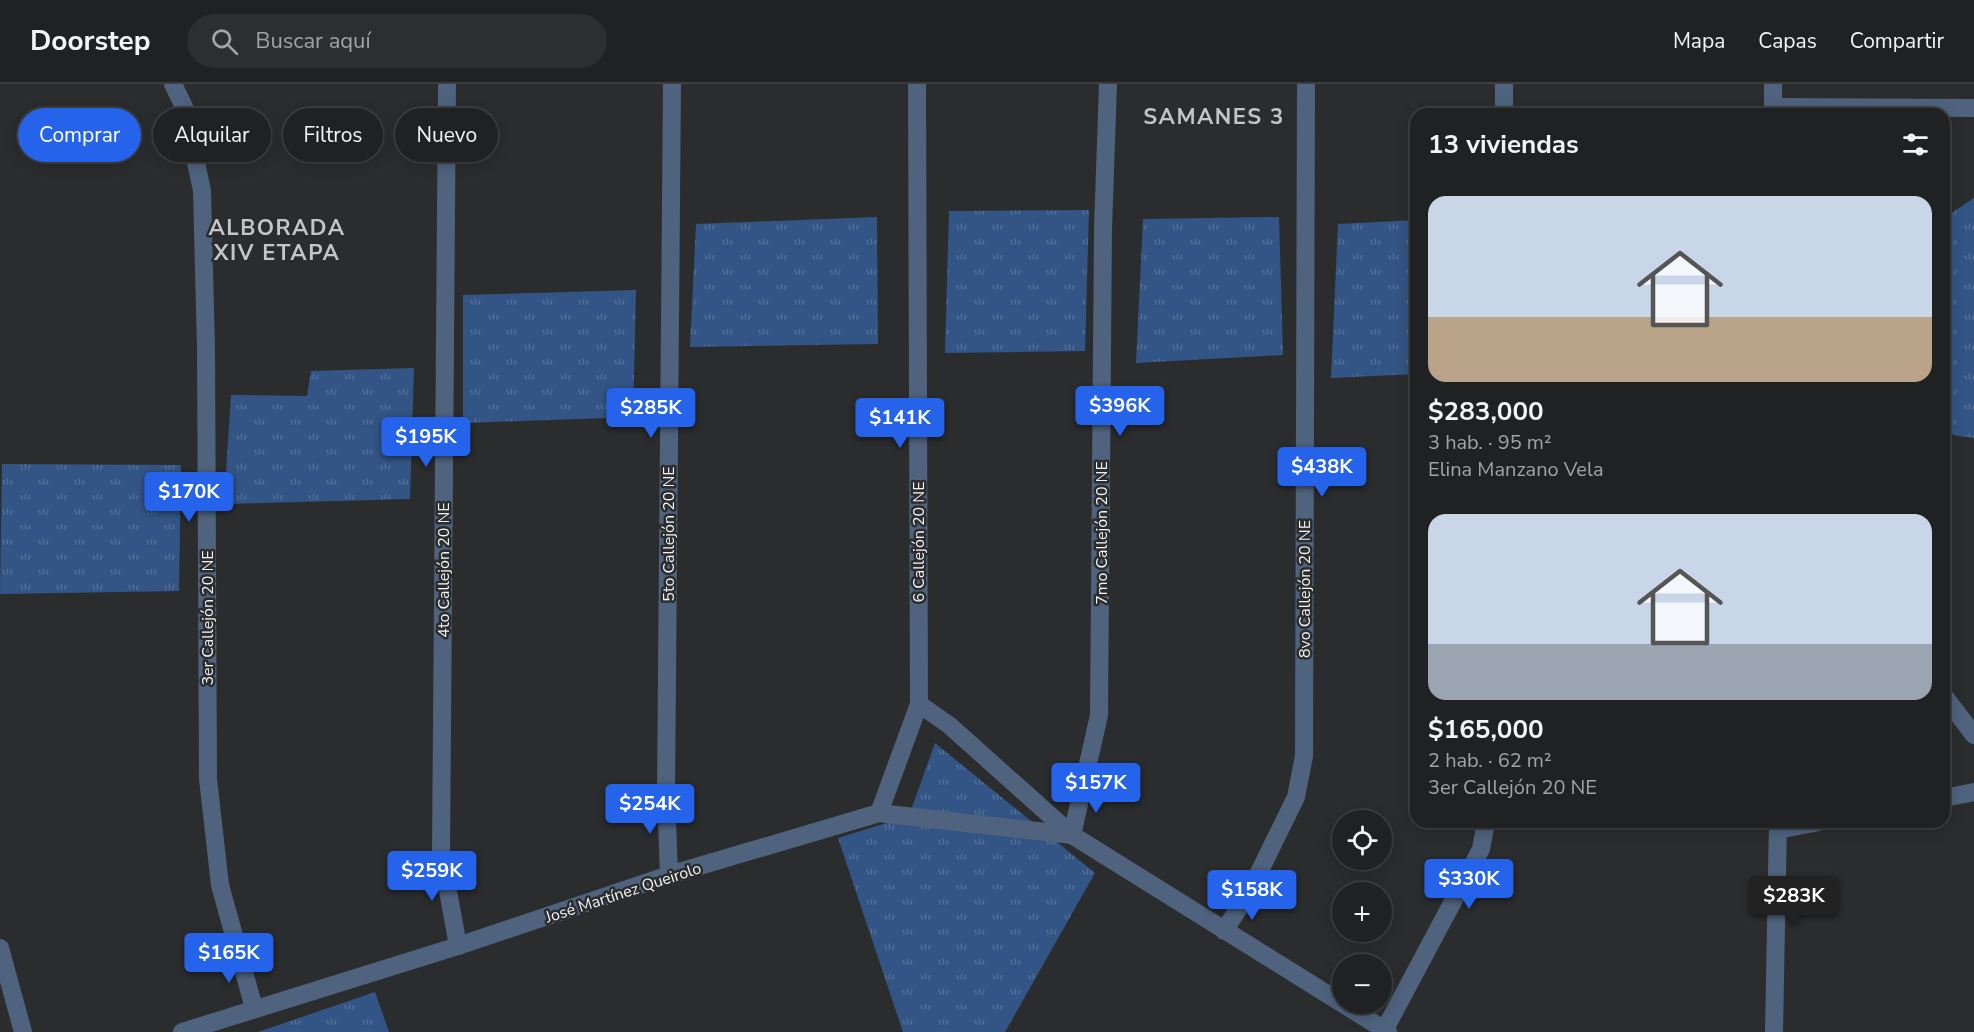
<!DOCTYPE html>
<html lang="es">
<meta charset="utf-8">
<style>
:root{--surface:#202122;--page:#2d2e2f;--text:#f1f3f6;--muted:#a2a3a5;--line:#3d3e40;--accent:#2563eb}
body{margin:0;font-family:"Nunito Sans",sans-serif;background:var(--page);color:var(--text);height:100vh;display:flex;flex-direction:column;font-size:22px;white-space:nowrap}
*{box-sizing:border-box;margin:0}
p{font-size:20px;color:var(--muted)}
.icon{flex:none;width:33px;height:33px;fill:none;stroke:currentColor;stroke-width:2;stroke-linecap:round;stroke-linejoin:round}
.map{position:relative;flex:1;overflow:hidden}
.panel{position:absolute;left:1410px;top:24px;width:540px;height:720px;display:flex;flex-direction:column;background:var(--surface);border-radius:18px;box-shadow:0 3px 15px #0003,0 0 0 2px var(--line)}
.panel>*{flex:none}
.top-card{position:absolute;left:18px;top:24px;width:570px;height:54px;display:flex;gap:12px}
.controls{position:absolute;left:1332px;top:726px;display:grid;gap:12px}
.controls a{display:grid;place-items:center;width:60px;height:60px;border-radius:50%;background:var(--surface);box-shadow:0 3px 15px #0003,0 0 0 2px var(--line);font-size:30px}
.price{position:absolute;translate:-50% -51px;padding:0 14px;border-radius:6px;background:var(--accent);color:#fff;font-size:20px;line-height:39px;filter:drop-shadow(0 2px 3px #0008)}
.price::after{content:'';position:absolute;left:50%;top:36px;width:18px;height:14px;margin-left:-9px;background:inherit;clip-path:polygon(0 0,100% 0,50% 100%)}
.price.current{background:#222;color:#fff}
ul{padding:0;list-style:none}
li{display:grid;align-content:center;gap:12px;height:318px;padding:0 18px}
li span{display:grid;place-items:center;height:186px;border-radius:18px;color:#555}
li>.icon{margin-inline-start:auto}
span .icon{width:108px;height:108px;fill:#fffc;stroke-width:1}
li b{font-size:26px}
h2{display:flex;justify-content:space-between;align-items:center;height:72px;padding:0 18px;font-size:26px}
.tag{padding:0 21px;border-radius:27px;background:var(--surface);box-shadow:0 3px 15px #0003,0 0 0 2px var(--line);font-size:21px;line-height:54px}
.tag.current{background:var(--accent);color:#fff}
header{display:flex;align-items:center;gap:36px;box-sizing:border-box;height:84px;padding:0 30px;background:var(--surface);border-bottom:2px solid var(--line)}
header strong{font-size:28px}
nav{display:flex;gap:33px;margin-inline-start:auto;font-size:21px}
.search{width:420px;height:54px;background:var(--page);display:flex;align-items:center;gap:15px;box-sizing:border-box;padding:0 21px;border-radius:33px;color:var(--muted);font-size:22px}
.map>svg:first-child{display:block}
.park{fill:url(#park-tufts)}
.lines{fill:none;stroke-linecap:round;stroke-linejoin:round}
.street{stroke:#4f637e;stroke-width:18}
.labels{text-anchor:middle;stroke-width:5;stroke-linejoin:round;paint-order:stroke}
.street-label{font-size:16px;fill:#f2f3f4;stroke:#2b2c2e}
.district-label{font-size:22px;font-weight:bold;letter-spacing:1.5px;fill:#c3c6c8;stroke:#2b2c2e}
</style>
<header>
<strong>Doorstep</strong>
<div class="search"><svg class="icon" aria-label="search" viewBox="0 0 24 24"><circle cx="10" cy="10" r="6"/><path d="M15 15l6 6"/></svg>Buscar aquí</div>
<nav><a>Mapa</a><a>Capas</a><a>Compartir</a></nav>
</header>
<div class="map">
<svg width="1974" height="948" viewBox="0 0 1974 948">
<defs>
<pattern id="park-tufts" width="24" height="20" patternUnits="userSpaceOnUse" patternTransform="scale(1.5)"><rect width="24" height="20" fill="#335585"/><path d="M3 7l-1-3M5 7V3M7 7l1-3M15 17l-1-3M17 17v-4M19 17l1-3" fill="none" stroke="#516e97"/></pattern>
</defs>
<rect width="100%" height="100%" fill="#2b2c2e"/>
<!-- park -->
<g class="park">
<polygon points="1974,114 1974,354 1953,351 1944,333 1944,134"/>
<polygon points="1089,126 1085,267 945,269 949,127"/>
<polygon points="877,133 878,260 690,263 696,140"/>
<polygon points="1279,133 1283,271 1136,279 1143,135"/>
<polygon points="1416,136 1416,290 1331,294 1338,140"/>
<polygon points="636,206 633,333 463,339 463,211"/>
<polygon points="414,284 410,415 224,420 231,311 307,312 311,287"/>
<polygon points="2,380 181,381 179,507 0,510"/>
<polygon points="935,659 1095,789 1005,948 903,948 838,754 909,732"/>
<polygon points="375,908 389,948 258,948"/>
</g>
<g class="lines">
<!-- street -->
<g class="street">
<polyline points="173,0 185,25 202,107 206,264 208,695 220,801 254,924"/>
<polyline points="447,0 441,768 458,862"/>
<polyline points="1773,23 1974,24"/>
<polyline points="1504,30 1504,0"/>
<polyline points="1773,30 1773,0"/>
<polyline points="1944,612 1974,651"/>
<polyline points="919,620 949,641 1072,751 1388,948"/>
<polyline points="1944,714 1974,708"/>
<polyline points="879,729 919,620 917,0"/>
<polyline points="1778,746 1819,738"/>
<polyline points="669,791 666,710 672,0"/>
<polyline points="1224,847 1250,807 1296,713 1304,672 1306,0"/>
<polyline points="0,864 23,948"/>
<polyline points="1385,945 1481,765 1486,738"/>
<polyline points="182,948 458,862 669,791 879,729 1072,751 1099,631 1103,145 1108,0"/>
<polyline points="1774,948 1778,738"/>
</g>
</g>
<g class="labels">
<!-- street labels -->
<g class="street-label">
<text transform="translate(1101 449) rotate(-90)" y="6">7mo Callejón 20 NE</text>
<text transform="translate(668 450) rotate(-90)" y="6">5to Callejón 20 NE</text>
<text transform="translate(918 458) rotate(-90)" y="6">6 Callejón 20 NE</text>
<text transform="translate(443 486) rotate(-90)" y="6">4to Callejón 20 NE</text>
<text transform="translate(1304 505) rotate(-90)" y="6">8vo Callejón 20 NE</text>
<text transform="translate(207 534) rotate(-90)" y="6">3er Callejón 20 NE</text>
<text transform="translate(623 808) rotate(-18)" y="6">José Martínez Queirolo</text>
</g>
<!-- district labels -->
<g class="district-label">
<text x="1214" y="40">SAMANES 3</text>
<text x="277" y="151">ALBORADA<tspan x="277" dy="25">XIV ETAPA</tspan></text>
</g>
</g>
</svg>
<div class="controls">
<a><svg class="icon" aria-label="locate" viewBox="0 0 24 24"><circle cx="12" cy="12" r="6"/><path d="M12 2v4M12 18v4M2 12h4M18 12h4"/></svg></a>
<a>+</a>
<a>−</a>
</div>
<b class="price" style="left:1120px;top:353px">$396K</b>
<b class="price" style="left:651px;top:355px">$285K</b>
<b class="price" style="left:900px;top:365px">$141K</b>
<b class="price" style="left:426px;top:384px">$195K</b>
<b class="price" style="left:1322px;top:414px">$438K</b>
<b class="price" style="left:189px;top:439px">$170K</b>
<b class="price" style="left:1096px;top:730px">$157K</b>
<b class="price" style="left:650px;top:751px">$254K</b>
<b class="price" style="left:432px;top:818px">$259K</b>
<b class="price" style="left:1469px;top:826px">$330K</b>
<b class="price" style="left:1252px;top:837px">$158K</b>
<b class="price current" style="left:1794px;top:843px">$283K</b>
<b class="price" style="left:229px;top:900px">$165K</b>
<div class="top-card">
<a class="tag current">Comprar</a>
<a class="tag">Alquilar</a>
<a class="tag">Filtros</a>
<a class="tag">Nuevo</a>
</div>
<section class="panel">
<h2>13 viviendas<svg class="icon" aria-label="filters" viewBox="0 0 24 24"><path d="M4 7h16M4 17h16"/><circle cx="9" cy="7" r="2"/><circle cx="15" cy="17" r="2"/></svg></h2>
<ul>
<li><span style="background:linear-gradient(#c9d6e8 65%,#b9a48a 0)"><svg class="icon" aria-label="home" viewBox="0 0 24 24"><path d="M3 11l9-7 9 7M6 9v11h12V9"/></svg></span><div><b>$283,000</b><p>3 hab. · 95 m²</p><p>Elina Manzano Vela</p></div></li>
<li><span style="background:linear-gradient(#c9d6e8 70%,#9aa5b1 0)"><svg class="icon" aria-label="home" viewBox="0 0 24 24"><path d="M3 11l9-7 9 7M6 9v11h12V9"/></svg></span><div><b>$165,000</b><p>2 hab. · 62 m²</p><p>3er Callejón 20 NE</p></div></li>
</ul>
</section>
</div>
